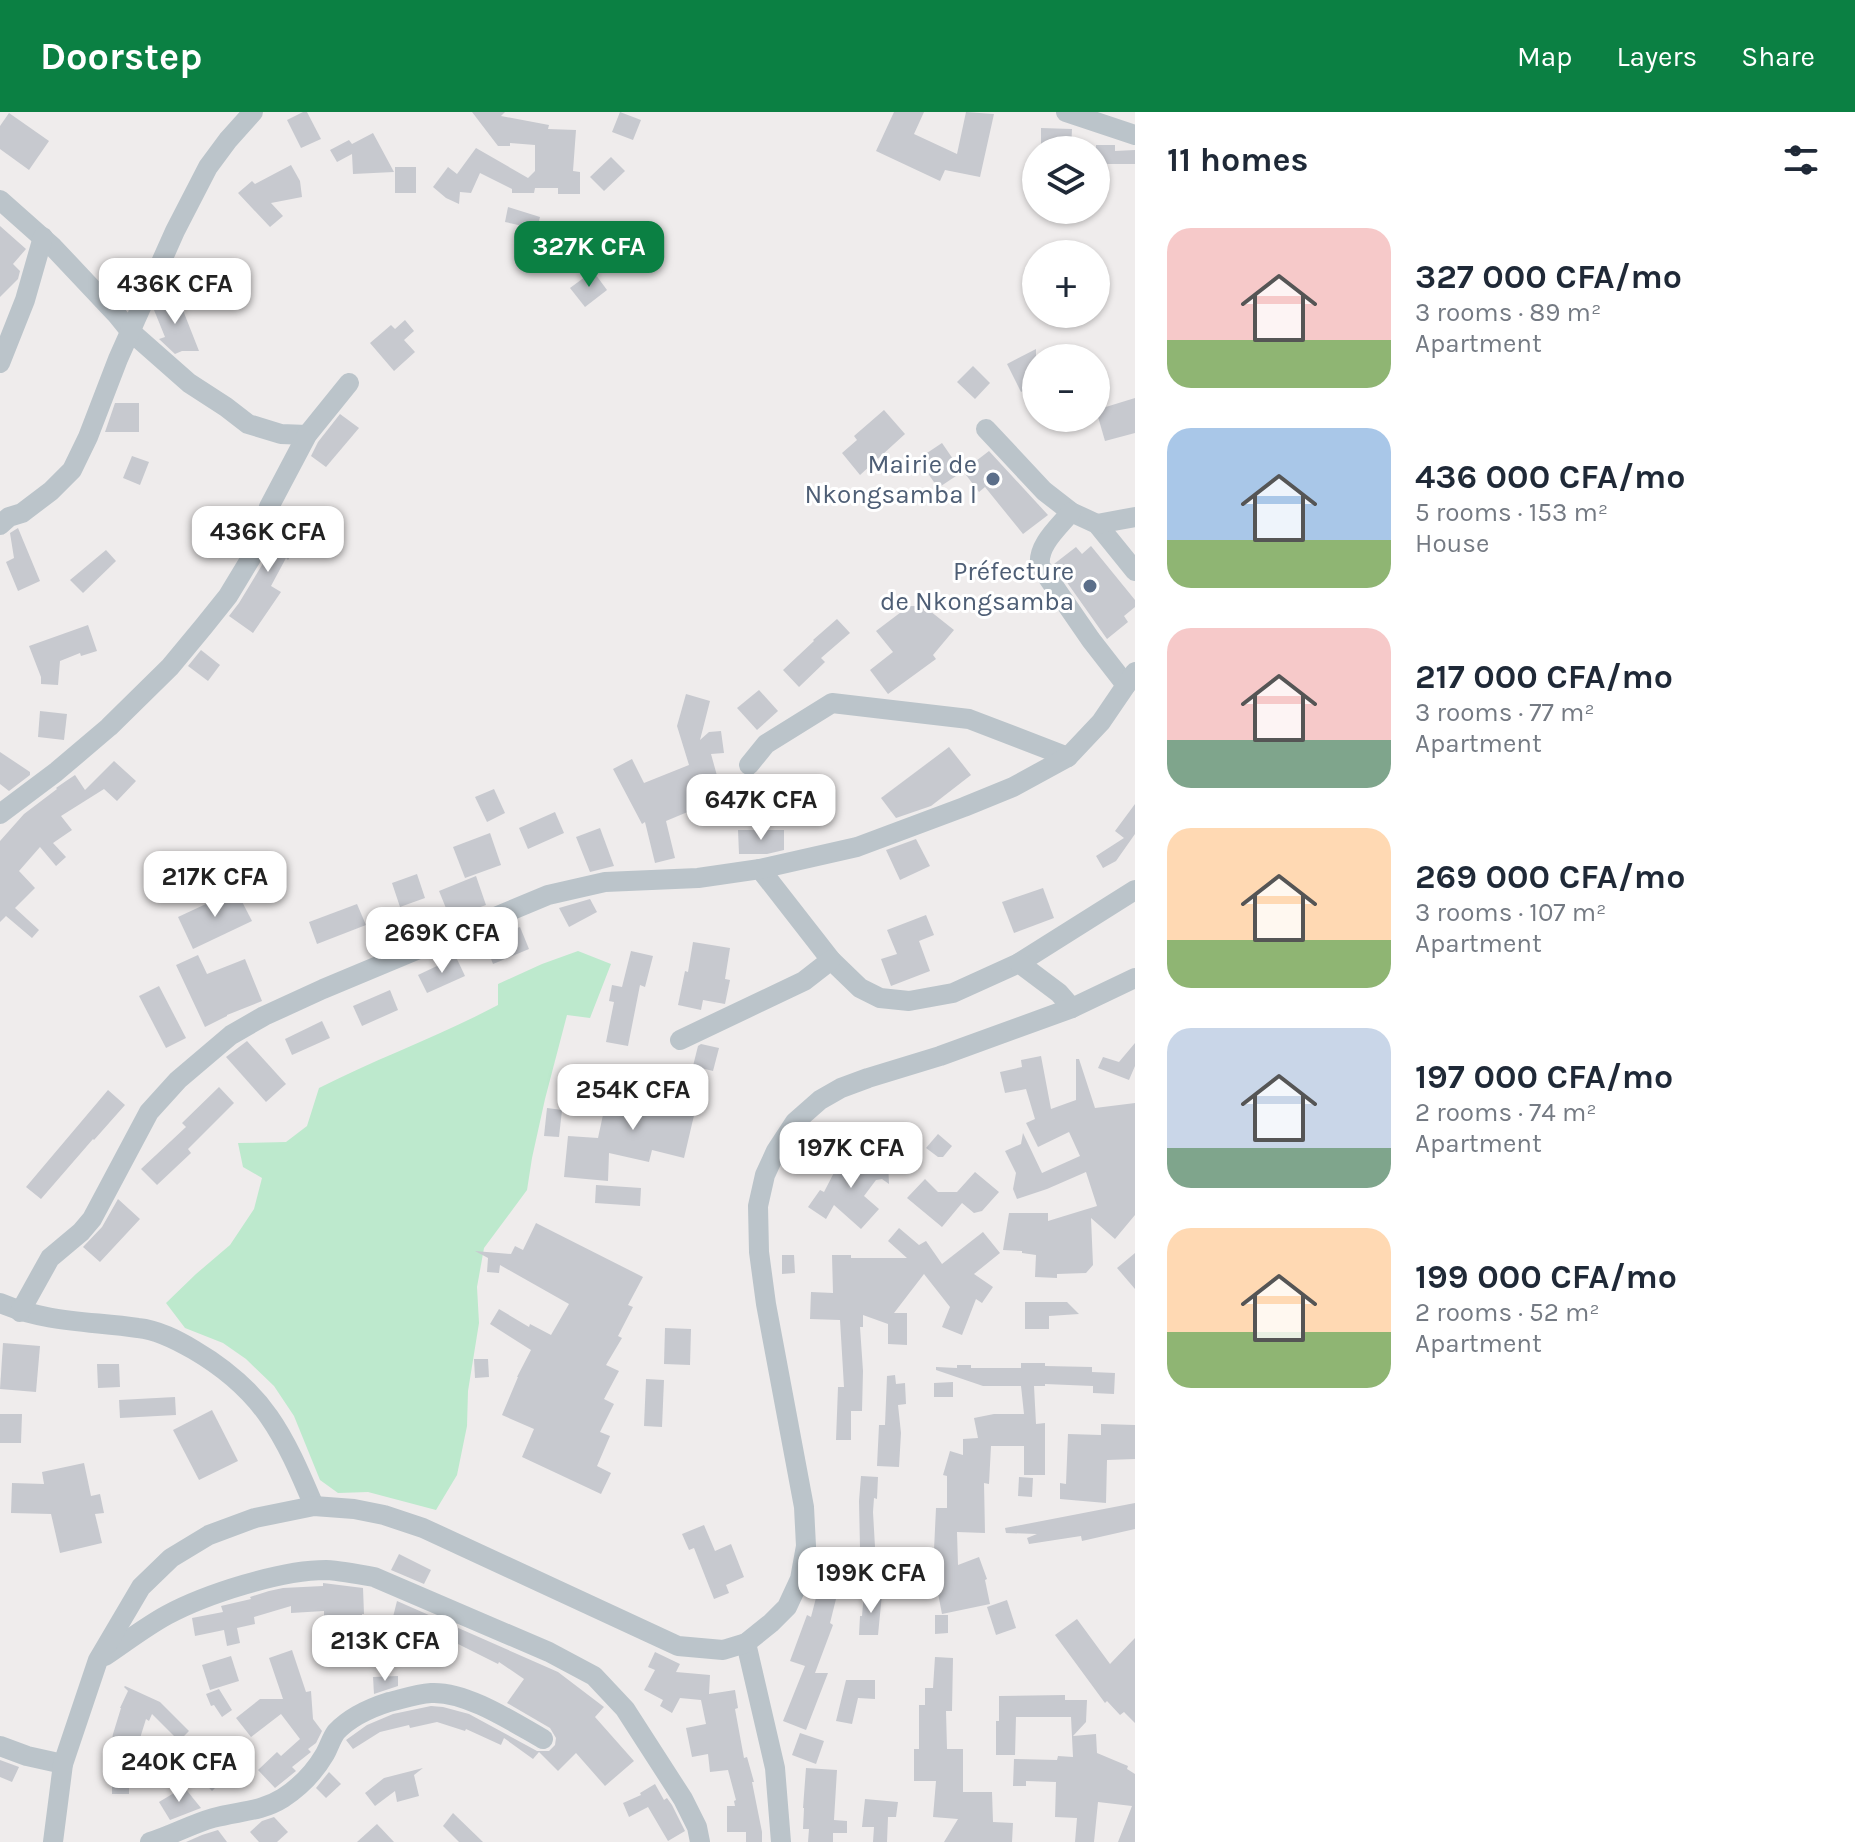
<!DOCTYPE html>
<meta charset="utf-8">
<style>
:root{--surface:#fff;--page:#f2f2f3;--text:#1f2937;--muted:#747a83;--accent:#0b8043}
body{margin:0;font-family:Karla,sans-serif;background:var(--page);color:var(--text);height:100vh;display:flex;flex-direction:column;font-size:30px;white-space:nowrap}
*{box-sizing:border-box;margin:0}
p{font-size:26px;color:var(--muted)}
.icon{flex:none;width:44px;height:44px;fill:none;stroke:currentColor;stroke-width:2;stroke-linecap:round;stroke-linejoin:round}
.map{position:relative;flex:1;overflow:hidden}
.side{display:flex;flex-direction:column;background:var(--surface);width:720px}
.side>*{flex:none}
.fabs{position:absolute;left:1022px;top:24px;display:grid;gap:16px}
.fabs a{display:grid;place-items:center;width:88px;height:88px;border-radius:50%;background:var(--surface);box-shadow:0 2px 6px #0004;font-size:40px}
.price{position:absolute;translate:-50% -68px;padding:0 18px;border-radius:16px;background:#fff;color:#222;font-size:26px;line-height:52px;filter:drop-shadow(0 2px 4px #0008)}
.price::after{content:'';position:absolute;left:50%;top:48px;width:24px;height:18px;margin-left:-12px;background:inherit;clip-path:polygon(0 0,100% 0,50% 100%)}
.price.on{background:var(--accent);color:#fff}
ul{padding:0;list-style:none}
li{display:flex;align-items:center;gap:24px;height:200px;padding:0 32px}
li span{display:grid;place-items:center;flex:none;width:224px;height:160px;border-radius:24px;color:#555}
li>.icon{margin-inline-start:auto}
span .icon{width:96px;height:96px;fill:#fffc;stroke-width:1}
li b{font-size:34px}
h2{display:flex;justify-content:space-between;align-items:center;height:96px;padding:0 32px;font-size:34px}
header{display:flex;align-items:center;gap:48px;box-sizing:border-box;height:112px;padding:0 40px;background:var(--accent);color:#fff}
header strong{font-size:38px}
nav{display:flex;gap:44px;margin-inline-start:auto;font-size:28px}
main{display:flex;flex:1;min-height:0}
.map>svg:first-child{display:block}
.green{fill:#bde9cd}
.building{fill:#c7c9cf}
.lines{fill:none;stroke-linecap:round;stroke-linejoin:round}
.minor{stroke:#bbc4ca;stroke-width:20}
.service-dot{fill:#5c6f8a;stroke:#fff;stroke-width:3}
.labels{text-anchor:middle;stroke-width:6;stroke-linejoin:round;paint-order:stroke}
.service-label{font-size:26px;fill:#4e5e75;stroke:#fff;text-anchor:end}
</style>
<header>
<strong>Doorstep</strong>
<nav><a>Map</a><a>Layers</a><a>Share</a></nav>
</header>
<main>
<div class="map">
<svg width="1135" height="1730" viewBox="0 0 1135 1730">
<rect width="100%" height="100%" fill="#efecec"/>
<!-- green -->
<path class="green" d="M578,839L611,852L590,906L567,903L545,987L532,1046L527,1078L484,1136L477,1175L479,1211L468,1279L467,1314L457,1363L436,1398L368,1380L338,1381L320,1368L294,1304L274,1274L246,1247L223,1231L185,1216L166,1191L196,1162L230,1133L254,1097L262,1066L243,1055L238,1031L286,1030L307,1014L319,976C378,946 440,924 498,893V872L542,852Z"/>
<!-- building -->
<g class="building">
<polygon points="303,0 307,0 321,27 301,36 287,8"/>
<polygon points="472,0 505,0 501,4 549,13 548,17 576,18 573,59 580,60 580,82 558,82 558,76 535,76 534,81 512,81 512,77 480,61 471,81 460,80 459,92 446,86 433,75 448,55 457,62 476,36 528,66 535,59 535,33 510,31 510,34 498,34"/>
<polygon points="620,0 641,8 633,28 612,20"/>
<polygon points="894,0 924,0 914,22 957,42 966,0 994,2 980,65 945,58 940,69 876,39"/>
<polygon points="9,1 49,29 29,58 0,37 0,14"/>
<polygon points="1041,16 1072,17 1071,38 1041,38"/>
<polygon points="373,21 394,60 353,62 352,42 337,50 330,38 349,28 352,32"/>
<polygon points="1096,33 1115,33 1115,39 1135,38 1135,52 1096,52"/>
<polygon points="611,45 625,59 604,79 590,65"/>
<polygon points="291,53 300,69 302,85 271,91 283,104 270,115 238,81 252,69 255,72"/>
<rect x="395" y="55" width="21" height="26"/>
<polygon points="508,95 540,105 537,117 505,110"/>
<polygon points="0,114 26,137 13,152 20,159 18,167 0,185"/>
<polygon points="593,159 607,178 585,195 570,176"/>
<polygon points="177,183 199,239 182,239 175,242 159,227 165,225 154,198 157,191"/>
<polygon points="405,208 414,219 404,228 415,240 394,259 370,231 391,213 395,217"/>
<polygon points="1036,237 1036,272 1021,280 1007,252"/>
<polygon points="973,254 990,271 975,287 957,270"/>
<polygon points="1135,286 1135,321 1105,329 1096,298"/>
<polygon points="115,291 139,291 139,320 105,320"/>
<polygon points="884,298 905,322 860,363 842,341 857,328 854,324"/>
<polygon points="340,302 359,316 326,355 311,344 318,330"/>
<polygon points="942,331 962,360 938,376 918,347"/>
<polygon points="989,339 1048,403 1023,422 985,375 979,380 963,359"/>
<polygon points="132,344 149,350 140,373 123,366"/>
<polygon points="284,394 301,402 291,423 304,423 288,448 286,446 271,474 281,480 253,521 229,504 239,491 262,453"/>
<polygon points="18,416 40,469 18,479 6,450 14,446 10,421"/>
<polygon points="1091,434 1135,488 1135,495 1124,504 1128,510 1107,527 1054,452 1076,435 1082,442"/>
<polygon points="106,438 116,449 83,481 70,468"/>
<polygon points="909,494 925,494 924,499 930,499 954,518 933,543 936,547 888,582 870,558 893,540 876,519"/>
<polygon points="837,507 850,521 821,546 825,550 799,575 783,558 814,529 813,528"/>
<polygon points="88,513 97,539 81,544 80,541 60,549 58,573 41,572 41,565 29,534"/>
<polygon points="201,538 220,553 208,569 188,554"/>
<polygon points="759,578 778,599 757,618 737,596"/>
<polygon points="686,582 710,589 700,628 709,620 721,619 724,641 711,642 721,678 698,684 702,694 666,709 675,746 655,751 645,710 642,712 613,657 632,647 644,671 689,653 677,614"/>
<polygon points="40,599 67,602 64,628 38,625"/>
<polygon points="949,635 971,663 931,694 896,706 881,686"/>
<polygon points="0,640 30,660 30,663 9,679 0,672"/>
<polygon points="114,649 136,669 117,689 104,677 61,704 72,718 53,731 66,745 56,754 40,735 19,759 35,776 15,796 39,818 32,826 6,804 0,810 0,729 24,702 57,677 56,676 66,669 75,663 85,678"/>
<polygon points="494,677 505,701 487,710 475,685"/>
<polygon points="1135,692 1135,722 1116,749 1103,756 1096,744 1124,726 1115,719"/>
<polygon points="555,700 564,721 528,737 519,716"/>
<polygon points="600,716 614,754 590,760 576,725"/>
<polygon points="738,718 784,718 784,738 767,742 739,742"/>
<polygon points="490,721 501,753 465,766 453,735"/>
<polygon points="916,727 930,754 900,768 886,738"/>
<polygon points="417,762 425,786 400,795 392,771"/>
<polygon points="476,764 486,793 450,806 439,779"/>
<polygon points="1043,776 1054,806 1014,821 1002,790"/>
<polygon points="236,778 252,809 193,837 178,805"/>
<polygon points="590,787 597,800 569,815 559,796"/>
<polygon points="357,792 366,813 317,832 309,810"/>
<polygon points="926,803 934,823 919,829 930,859 891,874 881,847 897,842 887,818"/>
<polygon points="398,809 406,828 380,839 371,819"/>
<polygon points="520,815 529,837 493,852 484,829"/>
<polygon points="693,830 730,836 725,867 730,868 725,892 703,888 701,898 678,893 685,859 688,860"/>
<polygon points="631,839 653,844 645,875 640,873 628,934 606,930 614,890 609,889 612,873 622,875"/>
<polygon points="198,843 207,862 245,847 262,889 227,903 227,904 205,915 176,853"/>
<polygon points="456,845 465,864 427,881 418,863"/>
<polygon points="159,874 186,926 166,936 139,884"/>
<polygon points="390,878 398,898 362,914 353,894"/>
<polygon points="322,909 330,926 292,943 285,927"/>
<polygon points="247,929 286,972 266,990 226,945"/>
<polygon points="1135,931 1135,954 1129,968 1098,956 1103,945 1119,950"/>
<polygon points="701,932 719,936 713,959 693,954 698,934"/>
<polygon points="1041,944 1051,997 1076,988 1076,947 1079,947 1095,996 1135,991 1135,1103 1115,1127 1091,1106 1093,1153 1086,1161 1057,1162 1057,1166 1035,1165 1036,1143 1022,1141 1022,1139 1003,1138 1009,1101 1048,1101 1048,1109 1097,1094 1086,1060 1047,1077 1017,1087 1013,1077 1016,1061 1005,1039 1021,1032 1023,1021 1042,1061 1080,1044 1069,1020 1038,1035 1026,1011 1035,1007 1026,977 1005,981 1000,960 1022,955 1021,948"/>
<polygon points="219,975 234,991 188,1037 191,1041 157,1073 141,1057 186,1015 182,1011"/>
<polygon points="609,975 671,990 674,976 699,982 684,1046 652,1038 649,1050 609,1041 608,1069 564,1065 568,1024 598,1026"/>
<polygon points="108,978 125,993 94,1028 93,1027 41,1087 26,1075"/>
<polygon points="547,996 562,998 559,1025 544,1024"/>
<polygon points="938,1022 952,1034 943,1045 938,1045 926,1036"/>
<polygon points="854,1039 860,1050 888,1049 889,1072 882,1067 876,1068 864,1084 879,1097 861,1117 834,1093 826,1107 808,1095 820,1078 824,1080 841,1047"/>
<polygon points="975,1060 999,1080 982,1099 974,1101 962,1091 942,1115 907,1086 925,1067 938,1080 957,1080"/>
<polygon points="596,1073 641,1076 640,1094 595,1091"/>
<polygon points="118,1087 140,1107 100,1150 83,1135 102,1115"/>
<polygon points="536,1111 643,1165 628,1193 633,1195 618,1224 622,1226 606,1253 619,1259 604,1287 614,1292 600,1320 610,1324 597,1354 611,1361 601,1382 522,1345 534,1317 502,1303 518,1265 517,1265 531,1238 490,1212 499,1197 529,1215 530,1212 551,1223 569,1192 500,1153 499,1161 487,1160 488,1146 475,1139 511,1142 515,1134 523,1138"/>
<polygon points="899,1116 919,1133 926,1129 942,1152 983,1120 1000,1141 974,1162 993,1175 982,1191 976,1187 962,1223 942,1215 950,1195 924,1162 894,1201 907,1201 907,1233 888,1232 888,1212 863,1203 863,1215 860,1215 863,1259 862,1299 851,1299 851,1328 836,1328 838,1275 844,1275 840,1208 810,1207 811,1180 833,1181 832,1143 851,1143 851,1146 907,1146 888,1129"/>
<polygon points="1135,1141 1135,1177 1117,1156"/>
<polygon points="782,1143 794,1143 795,1161 782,1162"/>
<polygon points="1025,1190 1067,1190 1079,1202 1049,1204 1049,1217 1025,1217"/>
<polygon points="665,1216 691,1217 690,1253 664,1252"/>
<polygon points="3,1231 40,1234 36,1280 0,1277"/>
<polygon points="474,1247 488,1247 489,1265 475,1266"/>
<polygon points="1021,1251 1045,1251 1045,1254 1092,1255 1092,1260 1115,1261 1114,1282 1093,1281 1093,1274 1045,1272 1045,1274 1034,1274 1036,1312 1045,1311 1045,1363 1024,1363 1024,1334 991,1334 989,1372 984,1371 985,1421 957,1420 958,1453 979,1445 987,1467 985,1468 990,1492 942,1502 933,1456 920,1456 919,1439 934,1438 936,1396 947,1396 947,1364 943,1363 950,1339 963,1343 963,1327 978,1326 974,1306 994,1302 1024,1302 1021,1274 983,1274 936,1258 936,1255 957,1256 957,1253 971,1253 971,1256 1021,1256"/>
<polygon points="97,1252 119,1252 120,1275 98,1276"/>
<polygon points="895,1263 896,1272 905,1271 906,1292 898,1293 901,1321 899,1355 877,1354 879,1313 885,1313 887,1264"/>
<polygon points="646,1267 664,1268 662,1315 644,1314"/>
<polygon points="953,1270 953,1285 934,1285 934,1271"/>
<polygon points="175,1285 176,1303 120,1306 119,1288"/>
<polygon points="212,1298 238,1349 199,1368 173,1318"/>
<polygon points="0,1302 22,1302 21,1331 0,1331"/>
<polygon points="1101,1312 1135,1313 1135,1347 1107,1348 1106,1391 1060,1387 1060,1371 1066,1372 1068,1322 1101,1323"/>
<polygon points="84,1351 91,1384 100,1382 104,1401 95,1402 102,1431 60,1441 51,1402 11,1401 12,1371 44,1372 42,1360"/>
<polygon points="861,1364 878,1365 877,1387 874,1386 873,1400 875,1435 860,1436 859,1389"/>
<polygon points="1019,1365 1033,1366 1032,1385 1018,1384"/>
<polygon points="1135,1391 1135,1417 1082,1429 1081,1424 1029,1432 1027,1426 1037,1422 1006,1421 1005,1416"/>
<polygon points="704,1413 715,1439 731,1432 744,1465 726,1473 729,1481 714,1487 694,1436 689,1438 682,1422"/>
<polygon points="399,1442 431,1458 424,1472 391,1458"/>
<polygon points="323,1471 363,1476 364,1502 362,1502 362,1530 349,1530 349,1503 324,1504 324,1499 291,1501 291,1494 254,1505 255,1512 237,1516 240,1531 227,1534 224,1518 195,1524 192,1506 223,1500 221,1494 251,1487 250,1485 269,1479 283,1476 323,1474"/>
<polygon points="864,1481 882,1482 878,1523 859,1523 860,1504 862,1504"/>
<polygon points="817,1482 836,1487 830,1511 833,1513 815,1561 828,1561 806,1618 783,1609 805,1554 790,1549 807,1503 811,1505"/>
<polygon points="1007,1488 1016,1516 996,1523 987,1495"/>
<polygon points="397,1489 558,1560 604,1595 595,1605 634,1649 605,1674 576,1641 558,1659 539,1640 533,1647 504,1626 501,1633 466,1617 465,1619 437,1610 410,1616 409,1613 380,1620 353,1637 346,1628 367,1613 393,1602 431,1594 443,1595 469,1602 537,1639 549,1639 555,1633 556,1626 550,1616 507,1591 524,1567 499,1550 498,1552 454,1530 453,1532 441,1527 440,1549 413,1548 411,1555 396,1549 406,1522 390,1517"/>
<polygon points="935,1503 948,1503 948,1521 935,1522"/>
<polygon points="1077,1507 1110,1552 1135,1526 1135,1611 1124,1600 1120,1603 1107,1589 1105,1591 1055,1523"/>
<polygon points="292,1538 306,1580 311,1579 313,1607 322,1619 316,1631 308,1637 311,1640 292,1655 296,1659 275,1676 258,1658 277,1640 281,1644 300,1627 281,1602 251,1625 236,1606 260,1587 283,1587 269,1546"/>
<polygon points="655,1540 680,1552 676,1560 710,1563 709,1582 735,1578 738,1596 735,1597 744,1646 747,1645 754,1670 752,1670 762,1720 762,1730 746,1730 746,1720 727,1720 727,1694 735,1694 734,1689 736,1688 728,1658 710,1660 708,1642 692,1645 686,1616 706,1612 701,1588 680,1586 672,1601 660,1594 663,1588 644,1578 655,1558 648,1555"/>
<polygon points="231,1544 239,1569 210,1578 202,1553"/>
<polygon points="935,1545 953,1546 952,1599 946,1599 947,1637 963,1637 963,1680 992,1680 993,1710 1013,1711 1012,1730 944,1730 958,1707 933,1705 936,1669 914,1669 914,1637 919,1637 919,1593 925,1593 925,1576 933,1576"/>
<polygon points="398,1564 398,1574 374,1582 373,1565"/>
<polygon points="846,1568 875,1568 875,1587 858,1586 852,1612 836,1609"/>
<polygon points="125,1574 160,1590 189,1619 179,1629 152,1602 149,1609 146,1607 136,1639 150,1641 147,1656 129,1653 129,1682 112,1682 112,1650 108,1649 113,1622 121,1596 120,1596 128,1579 124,1575"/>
<polygon points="219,1577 232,1598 222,1605 214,1593 211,1594 206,1582"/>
<polygon points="1065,1583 1065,1588 1087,1588 1086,1610 1073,1624 1096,1622 1097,1641 1128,1654 1127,1657 1135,1662 1135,1730 1118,1730 1132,1694 1098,1690 1094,1730 1075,1730 1077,1706 1055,1705 1056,1670 1026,1669 1026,1674 1013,1674 1014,1647 1057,1648 1058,1644 1073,1645 1071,1605 1016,1605 1015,1643 996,1643 996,1609 999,1609 999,1584"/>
<polygon points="800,1621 824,1629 816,1652 792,1643"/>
<polygon points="0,1648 19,1655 12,1670 0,1665"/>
<polygon points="213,1650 224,1674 215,1676 212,1679 199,1665"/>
<polygon points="423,1656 414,1663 419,1684 397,1690 395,1679 375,1694 365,1681 384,1666"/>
<polygon points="806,1656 837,1658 834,1708 847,1709 847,1721 833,1721 833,1730 808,1730 809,1717 803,1717 804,1696 803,1696"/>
<polygon points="329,1660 341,1672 326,1686 316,1676"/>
<polygon points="655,1672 664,1688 667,1686 672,1693 685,1719 668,1729 648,1695 629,1705 623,1691 641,1683 640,1681"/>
<polygon points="184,1675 201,1696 170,1708 159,1690"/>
<polygon points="865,1687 898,1690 896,1705 888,1705 887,1730 873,1730 874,1715 862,1715"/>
<polygon points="453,1701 483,1730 459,1730 443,1714"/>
<polygon points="274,1705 288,1720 277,1730 259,1730 250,1720 262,1709"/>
<polygon points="377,1712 394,1730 357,1730"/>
<polygon points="218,1718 227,1730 186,1730 202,1723"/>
</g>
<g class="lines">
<!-- minor -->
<g class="minor">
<polyline points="1066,0 1135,23"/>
<polyline points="0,88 53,135 117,203 130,219 189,271 226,295 248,312 281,322 307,323"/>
<polyline points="0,251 25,188 43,125"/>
<polyline points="986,317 1044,379 1071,400 1097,412 1135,459"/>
<path d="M1071,400C1059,415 1037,433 1040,454L1091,528L1126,573"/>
<polyline points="1097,412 1135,405"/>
<polyline points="0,413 9,405 22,401 51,379 72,358 88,325 118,247 175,119 208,55 228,28 253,0"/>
<polyline points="749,653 766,632 832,591 969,607 1068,645"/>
<polyline points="0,702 56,660 109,615 170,555 204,514 228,484 251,446 269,395 307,323 349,271"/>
<polyline points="760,757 831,848 860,876 880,886 909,889 953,881 1019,851 1135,778"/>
<polyline points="1019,851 1059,881 1072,896"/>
<polyline points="680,928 804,869 831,848"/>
<path d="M0,1191C47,1211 89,1209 138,1216C158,1218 177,1228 194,1238C264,1279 284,1323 314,1394"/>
<polyline points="20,1200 50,1146 81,1120 92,1107 149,1000 178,968 231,923 264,904 323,877 548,783 605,770 698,766 760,757 857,735 964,695 1013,675 1068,645 1101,610 1135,560"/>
<polyline points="746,1531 775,1656 781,1730"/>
<path d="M105,1544C126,1530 145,1515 167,1503C206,1482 281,1458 326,1458C342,1459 358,1462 374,1465L549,1540L594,1564L625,1597L683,1687L697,1715L700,1730"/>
<polyline points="0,1634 27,1644 63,1652"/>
<polyline points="53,1730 63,1652 98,1548 141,1475 171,1446 209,1423 255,1406 314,1394 354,1397 384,1403 423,1416 678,1534 723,1538 746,1531 771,1511 787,1495 800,1467 806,1434 804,1395 766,1192 759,1140 758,1094 765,1063 776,1039 795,1010 820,988 841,976 868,966 940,944 1072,896 1135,866"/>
<path d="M150,1730C172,1723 192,1712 213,1706C238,1699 261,1700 283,1686C300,1675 315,1659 325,1642C329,1635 331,1627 336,1620C350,1605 370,1596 389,1590C402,1587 416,1582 431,1581C466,1579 513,1610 543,1627"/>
</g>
</g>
<!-- markers -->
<g class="service-dot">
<circle cx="993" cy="367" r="8"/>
<circle cx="1090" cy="474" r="8"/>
</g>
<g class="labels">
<!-- service labels -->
<g class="service-label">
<text x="977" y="361">Mairie de<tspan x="977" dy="30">Nkongsamba I</tspan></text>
<text x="1074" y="468">Préfecture<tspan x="1074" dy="30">de Nkongsamba</tspan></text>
</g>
</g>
</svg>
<div class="fabs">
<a><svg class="icon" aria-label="layers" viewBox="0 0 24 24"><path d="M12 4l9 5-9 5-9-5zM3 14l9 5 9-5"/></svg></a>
<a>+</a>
<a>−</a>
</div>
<b class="price on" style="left:589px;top:177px">327K CFA</b>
<b class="price" style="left:175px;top:214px">436K CFA</b>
<b class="price" style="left:268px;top:462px">436K CFA</b>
<b class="price" style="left:761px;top:730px">647K CFA</b>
<b class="price" style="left:215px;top:807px">217K CFA</b>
<b class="price" style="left:442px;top:863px">269K CFA</b>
<b class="price" style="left:633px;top:1020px">254K CFA</b>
<b class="price" style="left:851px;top:1078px">197K CFA</b>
<b class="price" style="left:871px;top:1503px">199K CFA</b>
<b class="price" style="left:385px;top:1571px">213K CFA</b>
<b class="price" style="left:179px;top:1692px">240K CFA</b>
</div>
<section class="side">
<h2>11 homes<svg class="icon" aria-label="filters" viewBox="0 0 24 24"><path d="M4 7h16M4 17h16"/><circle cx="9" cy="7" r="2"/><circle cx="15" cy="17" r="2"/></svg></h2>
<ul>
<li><span style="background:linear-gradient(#f6c9c9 70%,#8fb573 0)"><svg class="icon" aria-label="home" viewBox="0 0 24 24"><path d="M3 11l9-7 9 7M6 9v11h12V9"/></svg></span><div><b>327 000 CFA/mo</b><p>3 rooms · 89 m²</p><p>Apartment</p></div></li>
<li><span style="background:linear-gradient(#a9c7e8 70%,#8fb573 0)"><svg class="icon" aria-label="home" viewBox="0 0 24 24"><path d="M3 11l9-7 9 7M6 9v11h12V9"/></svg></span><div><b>436 000 CFA/mo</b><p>5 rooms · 153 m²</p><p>House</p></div></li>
<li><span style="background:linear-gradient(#f6c9c9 70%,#7fa58c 0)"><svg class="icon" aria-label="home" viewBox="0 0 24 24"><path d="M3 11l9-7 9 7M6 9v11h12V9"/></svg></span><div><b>217 000 CFA/mo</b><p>3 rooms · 77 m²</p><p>Apartment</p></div></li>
<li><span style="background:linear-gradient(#ffd9b3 70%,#8fb573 0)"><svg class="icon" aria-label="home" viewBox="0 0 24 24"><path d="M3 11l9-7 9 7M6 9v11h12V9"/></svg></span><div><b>269 000 CFA/mo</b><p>3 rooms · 107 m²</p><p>Apartment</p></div></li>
<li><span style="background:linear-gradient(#c9d6e8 75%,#7fa58c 0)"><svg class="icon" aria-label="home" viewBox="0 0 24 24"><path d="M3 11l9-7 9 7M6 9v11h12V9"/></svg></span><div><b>197 000 CFA/mo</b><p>2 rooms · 74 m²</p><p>Apartment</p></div></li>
<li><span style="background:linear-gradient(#ffd9b3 65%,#8fb573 0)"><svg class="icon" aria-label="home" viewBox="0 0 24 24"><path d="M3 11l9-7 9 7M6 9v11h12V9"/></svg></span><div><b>199 000 CFA/mo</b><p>2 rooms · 52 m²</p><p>Apartment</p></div></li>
</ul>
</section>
</main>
